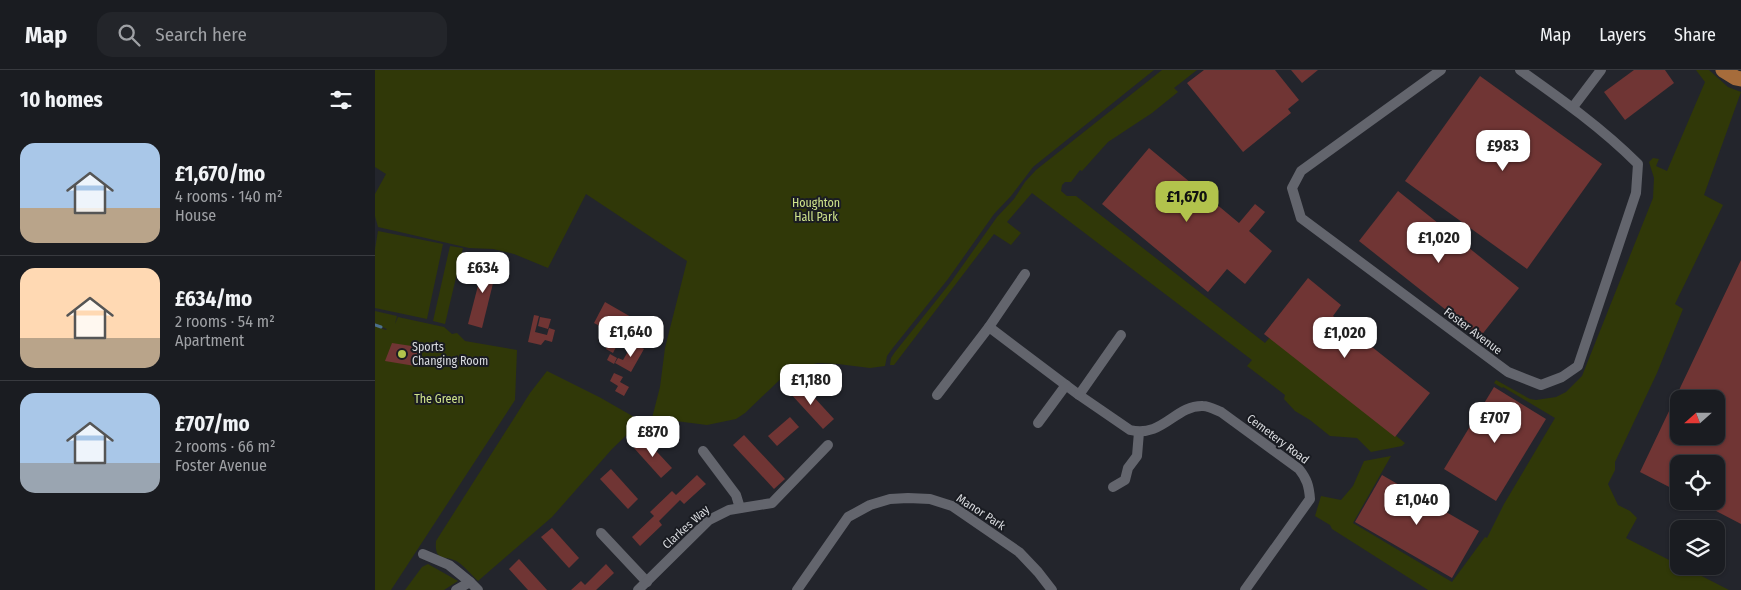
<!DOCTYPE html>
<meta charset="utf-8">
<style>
:root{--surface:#1a1c21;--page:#23252a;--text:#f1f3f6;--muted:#9fa1a5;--line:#383a3f;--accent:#b2c34c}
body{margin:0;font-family:"Fira Sans Condensed",sans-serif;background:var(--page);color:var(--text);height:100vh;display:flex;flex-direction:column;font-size:19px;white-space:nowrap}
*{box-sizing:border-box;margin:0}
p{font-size:16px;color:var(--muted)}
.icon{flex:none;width:28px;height:28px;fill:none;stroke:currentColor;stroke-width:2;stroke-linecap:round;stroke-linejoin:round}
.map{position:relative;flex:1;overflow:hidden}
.panel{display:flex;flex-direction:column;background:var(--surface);width:375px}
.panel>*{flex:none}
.needle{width:32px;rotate:249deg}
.tools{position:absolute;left:1295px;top:320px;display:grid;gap:10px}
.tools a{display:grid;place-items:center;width:55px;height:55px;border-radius:10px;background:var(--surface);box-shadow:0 1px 4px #0004,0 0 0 1px var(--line);font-size:25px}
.price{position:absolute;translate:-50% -42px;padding:0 11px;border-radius:10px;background:#fff;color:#222;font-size:16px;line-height:32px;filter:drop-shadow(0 1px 2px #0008)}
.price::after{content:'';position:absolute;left:50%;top:30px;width:15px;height:11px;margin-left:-8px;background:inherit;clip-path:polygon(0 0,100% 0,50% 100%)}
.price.selected{background:var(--accent);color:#111}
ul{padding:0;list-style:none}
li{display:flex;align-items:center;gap:15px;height:125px;padding:0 20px}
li+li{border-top:1px solid var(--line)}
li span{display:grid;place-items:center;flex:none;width:140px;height:100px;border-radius:15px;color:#555}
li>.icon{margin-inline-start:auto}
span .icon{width:60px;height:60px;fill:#fffc;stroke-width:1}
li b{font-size:21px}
h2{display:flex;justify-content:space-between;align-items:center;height:60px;padding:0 20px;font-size:21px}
header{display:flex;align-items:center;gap:30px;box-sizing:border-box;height:70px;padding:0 25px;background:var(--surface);border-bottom:1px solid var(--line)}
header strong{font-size:24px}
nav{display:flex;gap:28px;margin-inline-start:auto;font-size:18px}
.search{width:350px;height:45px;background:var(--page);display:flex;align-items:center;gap:12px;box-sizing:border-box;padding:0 18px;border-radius:15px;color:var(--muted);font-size:19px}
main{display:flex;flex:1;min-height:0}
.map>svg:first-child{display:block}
.green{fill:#303808}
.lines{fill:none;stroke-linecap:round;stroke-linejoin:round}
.stream{stroke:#4c6f8c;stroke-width:3}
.building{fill:#703534;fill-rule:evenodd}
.street{stroke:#63656d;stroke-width:10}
.primary{stroke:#a66c3b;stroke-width:15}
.poi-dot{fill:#b2c34c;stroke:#1a1c22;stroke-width:2}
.labels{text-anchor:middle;stroke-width:4;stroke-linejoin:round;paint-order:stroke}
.park-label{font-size:12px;fill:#cfe38b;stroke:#1a1c22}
.street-label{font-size:12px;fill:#d9dbdf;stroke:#1a1c22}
.poi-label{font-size:12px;fill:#d9dbdf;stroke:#1a1c22;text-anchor:start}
</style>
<header>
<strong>Map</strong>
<div class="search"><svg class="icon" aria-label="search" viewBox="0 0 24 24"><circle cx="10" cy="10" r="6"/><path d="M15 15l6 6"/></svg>Search here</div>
<nav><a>Map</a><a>Layers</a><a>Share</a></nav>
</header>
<main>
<section class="panel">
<h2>10 homes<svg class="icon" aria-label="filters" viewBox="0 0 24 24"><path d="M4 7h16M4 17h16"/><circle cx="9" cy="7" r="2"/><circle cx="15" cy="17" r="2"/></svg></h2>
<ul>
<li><span style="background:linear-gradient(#a9c7e8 65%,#b9a48a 0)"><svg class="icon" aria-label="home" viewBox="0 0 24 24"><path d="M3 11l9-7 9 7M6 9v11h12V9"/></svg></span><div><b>£1,670/mo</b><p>4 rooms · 140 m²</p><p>House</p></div></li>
<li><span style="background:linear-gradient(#ffd9b3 70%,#b9a48a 0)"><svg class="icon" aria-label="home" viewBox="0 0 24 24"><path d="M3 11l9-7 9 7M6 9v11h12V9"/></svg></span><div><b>£634/mo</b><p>2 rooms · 54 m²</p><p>Apartment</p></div></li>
<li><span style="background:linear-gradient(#a9c7e8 70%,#9aa5b1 0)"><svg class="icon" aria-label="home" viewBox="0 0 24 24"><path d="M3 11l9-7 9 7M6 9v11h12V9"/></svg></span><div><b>£707/mo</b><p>2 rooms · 66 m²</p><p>Foster Avenue</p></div></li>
</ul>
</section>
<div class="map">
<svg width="1366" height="520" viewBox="0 0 1366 520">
<rect width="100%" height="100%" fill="#23252c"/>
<!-- green -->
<g class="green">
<polygon points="0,0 779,0 658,97 636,126 619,144 573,209 517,279 512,286 510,296 495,298 463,294 443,293 416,299 370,343 361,349 332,355 277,348 285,317 290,278 312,191 211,124 173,198 139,184 118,179 94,178 3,157 0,146 0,124 11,104 0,97"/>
<polygon points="787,0 822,0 799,18 803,22 777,43 733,72 707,101 705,100 696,112 690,112 687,115 686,121 692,126 701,126 890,273 896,266 1030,373 1027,376 996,382 982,368 955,366 935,350 920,341 909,329 910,325 872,296 877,290 657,123 632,152 646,163 636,175 619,164 519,295 515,295 516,288 520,282 576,212 622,147 639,129 650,112 661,100"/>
<polygon points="1321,0 1334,0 1353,17 1366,22 1329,125 1348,135 1300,234 1308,239 1282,303 1240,392 1240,400 1233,414 1243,435 1255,441 1262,448 1251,468 1304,495 1304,496 1307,496 1354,520 1053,520 957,459 955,455 940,446 946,426 966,430 978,416 989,391 1016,386 978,453 1077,512 1110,467 1112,468 1129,434 1180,348 1128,317 1127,318 1119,313 1121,310 1155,329 1161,330 1181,327 1191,322 1207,306 1278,128 1279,108 1274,92 1278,88 1284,89 1281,96 1292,101 1330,12"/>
<polygon points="3,161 68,174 52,249 0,238 0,179"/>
<polygon points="75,176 88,178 70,254 58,251"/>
<polygon points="0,241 22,246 20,254 23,247 69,257 77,264 82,263 90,271 142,280 140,330 16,520 0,520 0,256 11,260 12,259 0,254"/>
<path d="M172,301L226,328L266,351L237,379L177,447L103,511C97,505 90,497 83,492C71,484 59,493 61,471L155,323Z"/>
<polygon points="53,494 83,511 69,520 30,520 47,497"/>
</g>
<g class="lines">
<!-- stream -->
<polyline class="stream" points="0,255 6,257"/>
</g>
<!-- building -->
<g class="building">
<polygon points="829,0 900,0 924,30 913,39 916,43 868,82 812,13"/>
<polygon points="916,0 943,0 927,13"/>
<polygon points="1259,0 1290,0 1299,13 1250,50 1229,22"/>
<polygon points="1105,6 1227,94 1152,199 1030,111"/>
<polygon points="774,78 864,153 880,134 890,142 874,161 897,181 870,214 852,199 833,222 727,134"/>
<polygon points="1023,121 1144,218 1105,267 984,171"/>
<polygon points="110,189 123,193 107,258 93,254"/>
<path d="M1366,190V454L1322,431H1341V394H1304V422L1265,402ZM1304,329H1341V366H1304Z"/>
<polygon points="933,208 966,235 958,246 1055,323 1020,367 889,264"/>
<polygon points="230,232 270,255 259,274 219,253"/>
<polygon points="159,245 164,246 160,262 172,265 174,258 180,260 177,272 170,270 166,275 153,272"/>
<polygon points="165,247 176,249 173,259 163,256"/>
<polygon points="232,266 243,273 238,283 231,279 232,277 230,276 231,273 229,272"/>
<polygon points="17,273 43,277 40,296 10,291"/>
<polygon points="258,273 269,279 256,302 240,293 243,288 248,290"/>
<polygon points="235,284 242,288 239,294 232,290"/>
<polygon points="239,303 248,307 245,312 254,317 249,326 240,321 243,316 235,311"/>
<polygon points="425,312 459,349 448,359 414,322"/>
<polygon points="1119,317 1171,349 1121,431 1069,399"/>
<polygon points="415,347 424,357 402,376 393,366"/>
<polygon points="369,365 410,409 399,419 358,375"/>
<polygon points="269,368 297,398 286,408 259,378"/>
<polygon points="236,399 263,429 253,439 225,409"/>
<polygon points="322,405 331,414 309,434 305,430 284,451 287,455 265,476 257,467 279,446 275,442 297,421 301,425"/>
<polygon points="1007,405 1104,461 1077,508 980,452"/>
<polygon points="177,458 204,488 194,498 166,467"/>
<polygon points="144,489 172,520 153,520 134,499"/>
<polygon points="231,494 239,503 221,520 196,520 206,511 210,515"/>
</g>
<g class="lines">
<!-- street -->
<g class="street">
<path d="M1066,0L926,101L917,118L926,148L1133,302L1166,315L1187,307L1203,296L1261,123L1263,94C1227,58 1186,29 1145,0"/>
<polyline points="1198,37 1226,0"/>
<path d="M614,257L704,325L755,360C788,368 800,335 828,336C834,336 841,340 846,342L924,399C932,409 934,416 935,429L870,520"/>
<polyline points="562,325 614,257 650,204"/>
<polyline points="704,325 746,265"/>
<polyline points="663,353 691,315"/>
<polyline points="328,381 361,425 365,438"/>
<polyline points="738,417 750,410 753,398 762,386 764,362"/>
<polyline points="226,463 272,512"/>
<polyline points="48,484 74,495 95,512 103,520"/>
<polyline points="81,520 95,512"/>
<polyline points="263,520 334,450 354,440 397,433 453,375"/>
<polyline points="422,520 473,447 495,435 515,429 533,428 555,429 577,436 644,482 663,502 677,520"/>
</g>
<!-- primary -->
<polyline class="primary" points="1348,0 1361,8 1366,9"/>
</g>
<!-- markers -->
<circle class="poi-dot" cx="27" cy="284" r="5"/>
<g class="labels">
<!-- park labels -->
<g class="park-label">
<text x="441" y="137">Houghton<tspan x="441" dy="14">Hall Park</tspan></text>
<text x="64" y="333">The Green</text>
</g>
<!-- street labels -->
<g class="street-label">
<text transform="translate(1098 261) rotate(37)" y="4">Foster Avenue</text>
<text transform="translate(903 369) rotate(37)" y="4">Cemetery Road</text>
<text transform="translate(606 442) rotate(33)" y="4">Manor Park</text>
<text transform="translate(311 457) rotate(-42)" y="4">Clarkes Way</text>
</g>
<!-- poi labels -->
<g class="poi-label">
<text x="37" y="281">Sports<tspan x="37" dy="14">Changing Room</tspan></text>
</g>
</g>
</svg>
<div class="tools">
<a><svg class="needle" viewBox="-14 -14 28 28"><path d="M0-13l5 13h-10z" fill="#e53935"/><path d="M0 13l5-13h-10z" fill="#9fa1a5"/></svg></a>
<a><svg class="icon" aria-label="locate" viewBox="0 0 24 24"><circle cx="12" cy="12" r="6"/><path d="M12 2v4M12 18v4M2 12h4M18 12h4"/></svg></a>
<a><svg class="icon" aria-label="layers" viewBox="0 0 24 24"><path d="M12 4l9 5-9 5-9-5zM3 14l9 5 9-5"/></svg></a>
</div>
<b class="price" style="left:1128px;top:102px">£983</b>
<b class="price selected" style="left:812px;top:153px">£1,670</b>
<b class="price" style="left:1064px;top:194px">£1,020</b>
<b class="price" style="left:108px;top:224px">£634</b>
<b class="price" style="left:256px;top:288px">£1,640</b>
<b class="price" style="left:970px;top:289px">£1,020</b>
<b class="price" style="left:436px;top:336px">£1,180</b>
<b class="price" style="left:1120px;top:374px">£707</b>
<b class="price" style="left:278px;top:388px">£870</b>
<b class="price" style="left:1042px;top:456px">£1,040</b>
</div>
</main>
